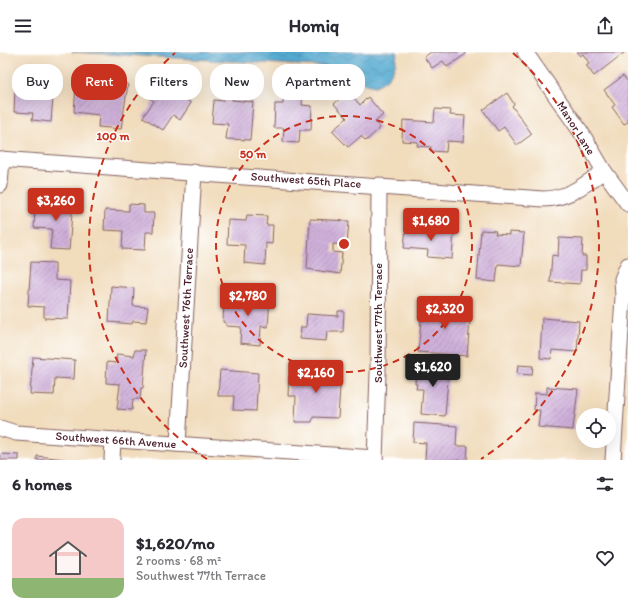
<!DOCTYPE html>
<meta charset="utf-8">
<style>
:root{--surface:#fff;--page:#f7f7f7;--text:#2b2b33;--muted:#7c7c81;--line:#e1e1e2;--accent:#c8321e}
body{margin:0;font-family:Itim,sans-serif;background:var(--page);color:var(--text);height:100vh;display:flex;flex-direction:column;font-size:15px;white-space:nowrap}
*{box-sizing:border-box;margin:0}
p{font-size:13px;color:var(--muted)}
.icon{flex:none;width:22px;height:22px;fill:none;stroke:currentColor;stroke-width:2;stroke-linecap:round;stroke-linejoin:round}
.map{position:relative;height:408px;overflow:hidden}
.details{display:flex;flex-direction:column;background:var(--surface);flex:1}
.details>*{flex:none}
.top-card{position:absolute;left:12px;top:12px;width:400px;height:36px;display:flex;gap:8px}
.tools{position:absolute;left:576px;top:356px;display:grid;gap:8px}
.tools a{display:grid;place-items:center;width:40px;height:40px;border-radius:50%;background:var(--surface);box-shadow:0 4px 16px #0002;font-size:20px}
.price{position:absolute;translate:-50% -34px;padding:0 9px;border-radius:4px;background:var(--accent);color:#fff;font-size:13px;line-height:26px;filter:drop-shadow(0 1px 2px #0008)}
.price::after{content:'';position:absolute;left:50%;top:24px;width:12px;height:9px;margin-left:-6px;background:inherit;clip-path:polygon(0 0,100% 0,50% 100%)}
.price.on{background:#222;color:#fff}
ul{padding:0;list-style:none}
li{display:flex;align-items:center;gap:12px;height:100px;padding:0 12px}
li+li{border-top:1px solid var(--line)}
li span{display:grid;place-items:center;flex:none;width:112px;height:80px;border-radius:12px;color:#555}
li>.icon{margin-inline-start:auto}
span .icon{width:48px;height:48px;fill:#fffc;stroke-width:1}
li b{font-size:17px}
h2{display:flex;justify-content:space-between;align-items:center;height:48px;padding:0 12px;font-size:17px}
.chip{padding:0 14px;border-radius:16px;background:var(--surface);box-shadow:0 4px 16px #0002;font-size:14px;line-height:36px}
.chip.on{background:var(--accent);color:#fff}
header{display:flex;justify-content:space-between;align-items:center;height:52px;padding:0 12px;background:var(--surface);font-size:18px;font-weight:700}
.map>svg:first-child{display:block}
.water{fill:url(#water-waves);stroke:#50657e}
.building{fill:url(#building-hatch)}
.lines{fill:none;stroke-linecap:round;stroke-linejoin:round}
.minor-casing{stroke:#84615e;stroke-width:17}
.minor{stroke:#fff;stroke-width:15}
.ring{fill:none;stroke:#c8321e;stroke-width:2;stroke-dasharray:7 5}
.labels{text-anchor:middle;stroke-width:3;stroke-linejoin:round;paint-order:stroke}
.street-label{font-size:12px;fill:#4a1f2b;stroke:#fff}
.centre{fill:#c8321e;stroke:#fff;stroke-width:2}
.ring-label{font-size:12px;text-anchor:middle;font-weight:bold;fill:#c8321e;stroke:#fff;stroke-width:3;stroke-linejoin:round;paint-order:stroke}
</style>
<header><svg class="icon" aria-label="menu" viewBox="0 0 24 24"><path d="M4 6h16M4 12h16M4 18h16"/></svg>Homiq<svg class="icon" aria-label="share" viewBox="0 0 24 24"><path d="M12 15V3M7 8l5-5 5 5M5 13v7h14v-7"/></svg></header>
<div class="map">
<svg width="628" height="408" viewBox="0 0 628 408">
<defs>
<pattern id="water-waves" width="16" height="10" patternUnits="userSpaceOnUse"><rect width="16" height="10" fill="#55abd2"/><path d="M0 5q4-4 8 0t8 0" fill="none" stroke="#488bab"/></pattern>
<pattern id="building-hatch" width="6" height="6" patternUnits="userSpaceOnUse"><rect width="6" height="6" fill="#cfb0da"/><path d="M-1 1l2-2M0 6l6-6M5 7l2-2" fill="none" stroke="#aa8fb1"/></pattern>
</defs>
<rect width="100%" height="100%" fill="#fff"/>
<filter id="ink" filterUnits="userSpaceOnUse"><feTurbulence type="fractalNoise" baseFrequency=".025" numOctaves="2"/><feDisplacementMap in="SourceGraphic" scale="8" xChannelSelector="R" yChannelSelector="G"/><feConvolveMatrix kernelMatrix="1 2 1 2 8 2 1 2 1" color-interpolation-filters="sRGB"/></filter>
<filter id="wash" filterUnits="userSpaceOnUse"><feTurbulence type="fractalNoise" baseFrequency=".012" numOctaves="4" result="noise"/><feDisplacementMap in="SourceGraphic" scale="16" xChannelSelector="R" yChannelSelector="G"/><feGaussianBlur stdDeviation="0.9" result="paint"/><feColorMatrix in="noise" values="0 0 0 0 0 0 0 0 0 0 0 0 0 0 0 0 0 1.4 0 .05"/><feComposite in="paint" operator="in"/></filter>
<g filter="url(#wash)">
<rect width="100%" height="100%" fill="#f1dcbc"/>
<!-- water -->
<path class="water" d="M72,0H397C396,16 391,28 375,34L363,31L350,16Z"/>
<g id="blocks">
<!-- building -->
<g class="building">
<polygon points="431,0 465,0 466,2 447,15 443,9 432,16 424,5"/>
<polygon points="577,0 625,0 594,24 586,13 589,11 583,2 580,4"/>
<polygon points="36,19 55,20 51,70 32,68 33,61 14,60 15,37 34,38"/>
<polygon points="149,23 191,51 180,68 173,63 163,78 143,65 154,49 139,39"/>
<polygon points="623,24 628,30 628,70 624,72 612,55 615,53 604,38"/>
<polygon points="85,28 128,32 121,77 98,75 99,63 74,60 76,35 85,36"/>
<polygon points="224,39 233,40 232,48 253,50 250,88 226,87 228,72 212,71 214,48 223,49"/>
<polygon points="348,39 360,53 368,45 383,63 375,70 380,76 366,89 361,84 348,95 332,79 347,66 334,52"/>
<polygon points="284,41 303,42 302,53 312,54 311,78 300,78 299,91 283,90 284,76 274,76 275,52 283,52"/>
<polygon points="507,41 514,52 512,54 532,82 517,93 504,75 498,79 483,58"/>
<polygon points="435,57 451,58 450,63 465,64 463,90 447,89 446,100 431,99 431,95 417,94 418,90 402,89 403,68 434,70"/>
<polygon points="48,147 73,149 69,198 50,197 52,177 34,176 35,157 47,157"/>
<polygon points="129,152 144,153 144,161 154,161 153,180 146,180 145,198 122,197 123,179 104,178 105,158 129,159"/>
<polygon points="247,163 267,164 266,173 273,173 272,192 266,191 265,213 244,211 245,193 227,192 228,168 246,169"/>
<polygon points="310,167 349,169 347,193 333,192 333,200 342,201 340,222 307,217"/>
<polygon points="406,174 416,175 416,178 441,180 441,177 454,178 452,207 427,205 428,198 404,196"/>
<polygon points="481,178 496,179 495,182 509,183 509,180 524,181 521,214 498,212 496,230 477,228"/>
<polygon points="559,186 583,187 582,204 586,204 586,218 581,218 580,232 550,230 552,203 558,204"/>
<polygon points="31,210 55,211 55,228 70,229 68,267 44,266 44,255 28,254"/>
<polygon points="111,234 134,236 133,254 148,255 146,270 133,269 132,272 109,270"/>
<polygon points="239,242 263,244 263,246 270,246 268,275 261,274 260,293 240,291 241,275 226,274 226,271 223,270 224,251 238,252"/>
<polygon points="424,252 471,256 467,304 418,300 421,268 423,268"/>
<polygon points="338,259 344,259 343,280 327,280 326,289 300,287 301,275 306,275 307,262 338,264"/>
<polygon points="542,266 579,269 577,300 552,298 551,307 540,306"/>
<polygon points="135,298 146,298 143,336 141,336 140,347 133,347 132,358 117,357 120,332 106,331 107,310 116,311 117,302 134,304"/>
<polygon points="33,305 75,308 74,327 55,326 54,343 30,342"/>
<polygon points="416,312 449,314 445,364 421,362 423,337 416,337 417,332 415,332"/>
<polygon points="518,313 533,314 532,323 517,322"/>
<polygon points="314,317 341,319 338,366 313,365 312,370 295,370 296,344 288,344 289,324 291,324 291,320 314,322"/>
<polygon points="220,318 258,321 256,359 233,358 234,344 218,344"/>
<polygon points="547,335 578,337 573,378 538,375 540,358 534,358 535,341 547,342"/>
<polygon points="414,371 457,374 456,394 468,394 467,408 425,408 426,391 413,390"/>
<polygon points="1,402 19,403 19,408 1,408"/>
<polygon points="37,404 65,407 65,408 37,408"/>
</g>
</g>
</g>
<g filter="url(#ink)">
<use href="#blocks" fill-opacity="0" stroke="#84615e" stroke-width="1"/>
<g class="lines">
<!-- minor casing -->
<g class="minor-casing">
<g id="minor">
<polyline points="525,0 581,80 604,119 628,152"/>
<path d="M0,107L543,147C568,147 584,133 604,119"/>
<polyline points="0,133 2,107"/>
<polyline points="0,376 16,381 375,406"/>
<polyline points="178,392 194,120"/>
<polyline points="112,408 113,388"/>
<polyline points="375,408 378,321 379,133"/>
<polyline points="613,408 623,245 622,227 628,213"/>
</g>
</g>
<!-- minor -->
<use href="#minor" class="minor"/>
</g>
</g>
<!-- distance rings -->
<g class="ring">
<circle cx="344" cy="192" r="128"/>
<path d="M207 407A255 255 0 0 1 175 1M513 1A255 255 0 0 1 481 407"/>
</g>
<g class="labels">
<!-- street labels -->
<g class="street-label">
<text transform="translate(576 76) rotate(58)" y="4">Manor Lane</text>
<text transform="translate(306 128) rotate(4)" y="4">Southwest 65th Place</text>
<text transform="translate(186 256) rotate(-87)" y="4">Southwest 76th Terrace</text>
<text transform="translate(378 271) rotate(-90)" y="4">Southwest 77th Terrace</text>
<text transform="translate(116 388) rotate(4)" y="4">Southwest 66th Avenue</text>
</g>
</g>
<circle cx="344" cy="192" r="6" class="centre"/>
<g class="ring-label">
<text x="113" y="88">100 m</text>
<text x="253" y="106">50 m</text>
</g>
</svg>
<div class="tools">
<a><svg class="icon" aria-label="locate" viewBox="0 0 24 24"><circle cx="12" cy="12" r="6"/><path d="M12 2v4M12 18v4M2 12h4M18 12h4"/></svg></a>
</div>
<b class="price" style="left:56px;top:170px">$3,260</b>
<b class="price" style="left:431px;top:190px">$1,680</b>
<b class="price" style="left:248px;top:265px">$2,780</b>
<b class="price" style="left:445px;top:278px">$2,320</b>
<b class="price on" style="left:433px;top:336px">$1,620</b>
<b class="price" style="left:316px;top:342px">$2,160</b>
<div class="top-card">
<a class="chip">Buy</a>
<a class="chip on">Rent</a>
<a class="chip">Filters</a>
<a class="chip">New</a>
<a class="chip">Apartment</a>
</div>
</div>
<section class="details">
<h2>6 homes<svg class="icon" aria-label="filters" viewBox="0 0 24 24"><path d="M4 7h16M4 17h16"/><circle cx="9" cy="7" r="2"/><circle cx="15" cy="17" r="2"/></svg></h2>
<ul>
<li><span style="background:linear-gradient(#f6c9c9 75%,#8fb573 0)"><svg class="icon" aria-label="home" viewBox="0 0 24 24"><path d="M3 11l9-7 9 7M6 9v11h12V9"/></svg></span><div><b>$1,620/mo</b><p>2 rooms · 68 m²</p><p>Southwest 77th Terrace</p></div><svg class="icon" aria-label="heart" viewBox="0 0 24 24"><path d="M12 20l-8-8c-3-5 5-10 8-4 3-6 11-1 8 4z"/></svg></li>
</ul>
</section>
